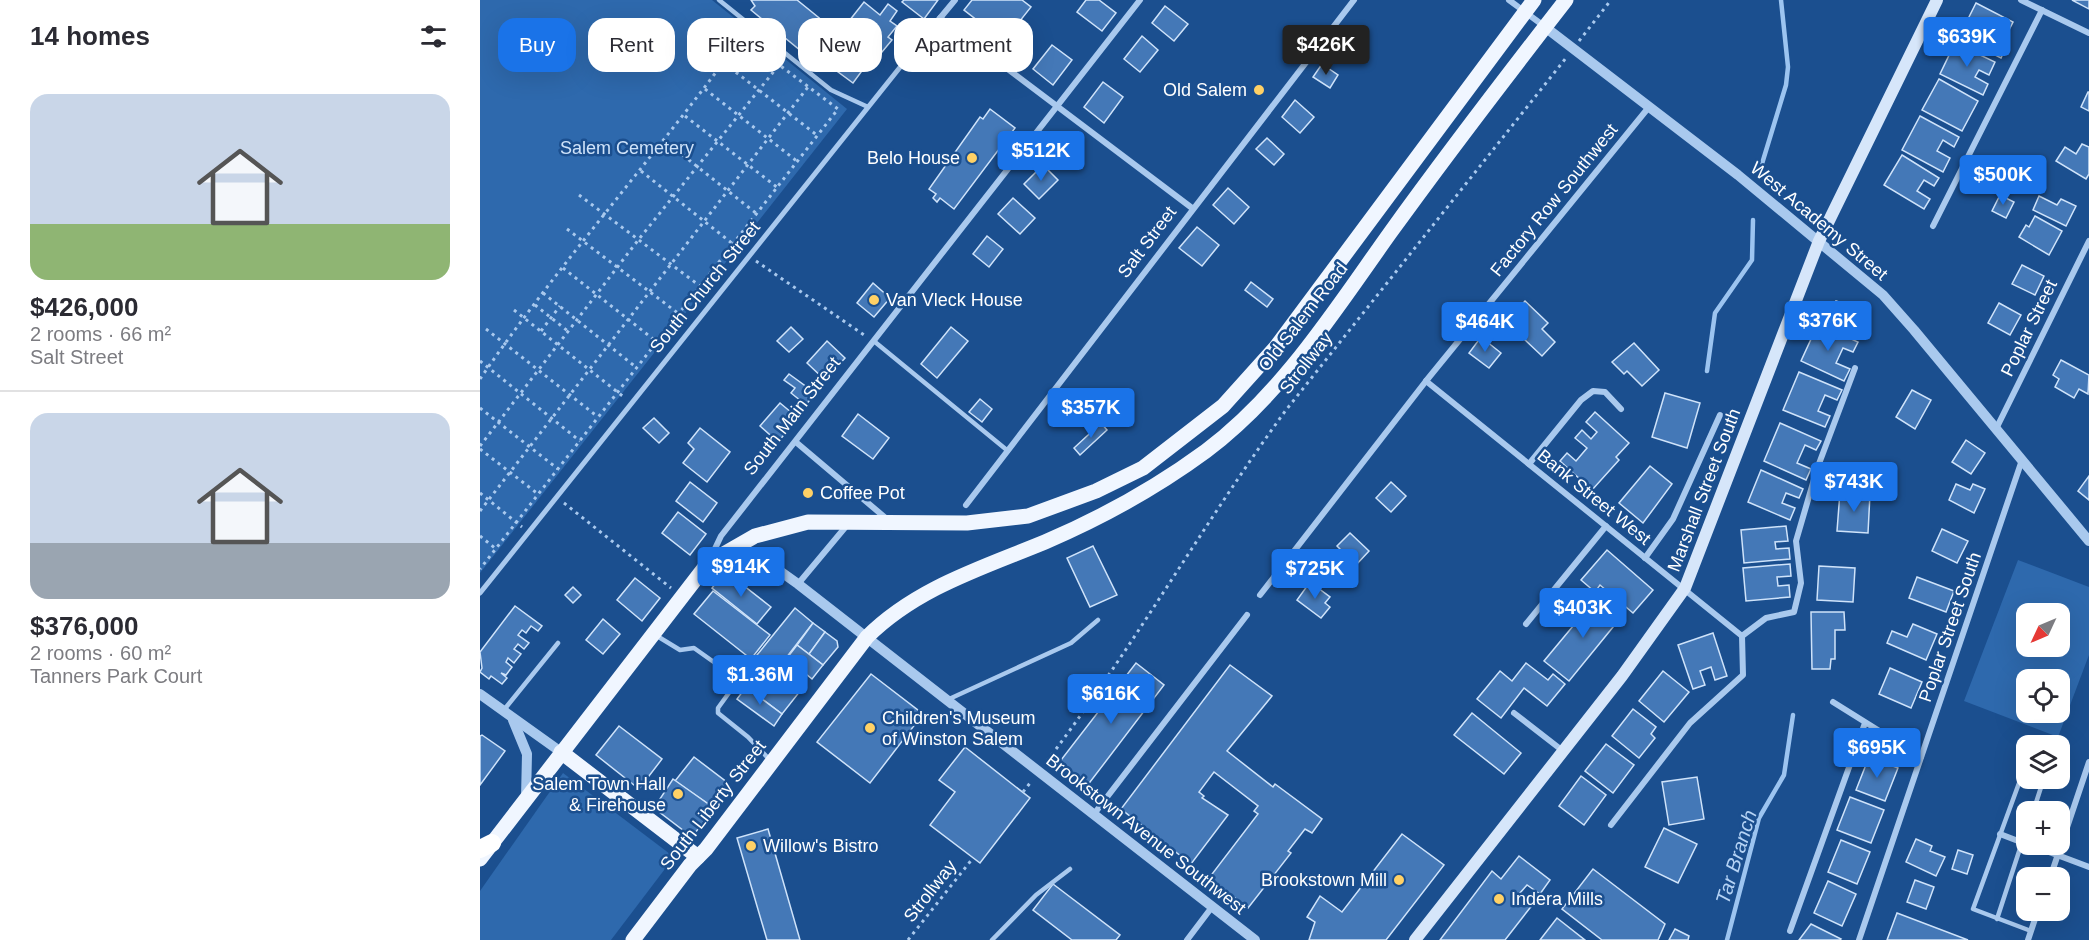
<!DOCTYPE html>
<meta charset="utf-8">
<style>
:root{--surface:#fff;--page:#f7f7f7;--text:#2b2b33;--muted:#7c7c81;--line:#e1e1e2;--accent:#1a73e8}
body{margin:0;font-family:Arial,sans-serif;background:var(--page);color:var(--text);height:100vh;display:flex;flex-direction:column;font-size:22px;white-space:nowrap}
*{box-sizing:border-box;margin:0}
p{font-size:20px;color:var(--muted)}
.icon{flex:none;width:33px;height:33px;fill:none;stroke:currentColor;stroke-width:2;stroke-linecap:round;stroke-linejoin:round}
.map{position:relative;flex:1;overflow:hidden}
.details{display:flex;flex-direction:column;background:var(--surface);width:480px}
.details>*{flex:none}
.top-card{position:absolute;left:18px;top:18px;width:570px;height:54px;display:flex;gap:12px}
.needle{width:39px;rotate:226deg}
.controls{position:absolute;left:1536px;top:603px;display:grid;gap:12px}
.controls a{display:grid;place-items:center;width:54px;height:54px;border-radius:12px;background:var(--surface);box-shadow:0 6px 24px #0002;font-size:30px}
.price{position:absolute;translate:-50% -51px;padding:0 14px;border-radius:6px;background:var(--accent);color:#fff;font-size:20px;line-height:39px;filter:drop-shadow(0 2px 3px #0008)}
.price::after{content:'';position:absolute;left:50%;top:36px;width:18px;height:14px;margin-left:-9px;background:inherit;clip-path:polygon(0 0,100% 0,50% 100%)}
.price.selected{background:#222;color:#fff}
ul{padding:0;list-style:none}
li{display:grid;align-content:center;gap:12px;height:318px;padding:0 30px}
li+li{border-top:2px solid var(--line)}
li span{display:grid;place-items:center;height:186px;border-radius:18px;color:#555}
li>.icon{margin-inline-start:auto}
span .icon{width:108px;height:108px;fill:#fffc;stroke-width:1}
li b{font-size:26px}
h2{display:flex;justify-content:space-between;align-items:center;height:72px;padding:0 30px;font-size:26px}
.pill{padding:0 21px;border-radius:18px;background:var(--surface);box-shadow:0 6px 24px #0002;font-size:21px;line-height:54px}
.pill.selected{background:var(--accent);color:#fff}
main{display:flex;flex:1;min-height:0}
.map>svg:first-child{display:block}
.green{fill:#2e69ad;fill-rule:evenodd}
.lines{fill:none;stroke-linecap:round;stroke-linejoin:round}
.stream{stroke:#9cc4f0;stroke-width:4.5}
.building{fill:#4478b7;stroke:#cfe3fa;stroke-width:1.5}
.path{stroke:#a9c9ee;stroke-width:3;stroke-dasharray:3 4.5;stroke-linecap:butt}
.service{stroke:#a9c9ee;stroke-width:4.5}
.pedestrian{stroke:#a9c9ee;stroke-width:5}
.minor{stroke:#a9c9ee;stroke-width:6}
.tertiary{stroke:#a9c9ee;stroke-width:10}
.secondary{stroke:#d6e6fa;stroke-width:12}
.primary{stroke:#f0f6ff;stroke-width:15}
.motorway{stroke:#fff;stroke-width:18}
.poi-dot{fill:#ffd166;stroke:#1b4f8f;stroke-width:2}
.labels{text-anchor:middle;stroke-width:5;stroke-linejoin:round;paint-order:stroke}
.poi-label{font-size:18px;fill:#fff;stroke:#1b4f8f;text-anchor:start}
.park-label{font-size:18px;fill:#cfe3fa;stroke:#1b4f8f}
.street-label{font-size:18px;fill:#fff;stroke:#1b4f8f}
.water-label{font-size:20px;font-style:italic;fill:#b5d3f5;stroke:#1b4f8f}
</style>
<main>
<section class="details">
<h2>14 homes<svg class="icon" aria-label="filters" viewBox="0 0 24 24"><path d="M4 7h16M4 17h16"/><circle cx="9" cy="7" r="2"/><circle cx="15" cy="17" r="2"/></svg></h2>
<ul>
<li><span style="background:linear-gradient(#c9d6e8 70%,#8fb573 0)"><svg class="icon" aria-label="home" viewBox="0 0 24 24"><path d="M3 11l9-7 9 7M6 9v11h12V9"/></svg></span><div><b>$426,000</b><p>2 rooms · 66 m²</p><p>Salt Street</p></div></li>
<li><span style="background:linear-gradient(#c9d6e8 70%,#9aa5b1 0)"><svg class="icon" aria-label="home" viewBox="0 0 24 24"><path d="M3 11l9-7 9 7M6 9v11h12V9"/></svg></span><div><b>$376,000</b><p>2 rooms · 60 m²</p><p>Tanners Park Court</p></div></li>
</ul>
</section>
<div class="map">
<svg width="1609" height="940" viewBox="0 0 1609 940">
<rect width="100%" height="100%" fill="#1b4f8f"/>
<!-- green -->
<g class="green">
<polygon points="0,0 232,0 367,109 0,573"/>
<path d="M1538,560L1609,587V655L1578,737L1484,701ZM1546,614H1580V646H1546ZM1546,680H1580V712H1546Z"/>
<polygon points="83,773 194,857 131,940 0,940 0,891"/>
</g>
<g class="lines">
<!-- stream -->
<g class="stream">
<polyline points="1281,167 1306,85 1308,67 1301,0"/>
<polyline points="1227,371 1235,313 1272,260 1273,220"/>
<polyline points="1247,940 1279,818 1304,775 1313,715"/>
</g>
</g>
<!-- building -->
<g class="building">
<polygon points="271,0 317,0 343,21 337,28 339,30 321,51 271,10 275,6"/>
<polygon points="424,0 458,0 444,19 422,2"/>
<polygon points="492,0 542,0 551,7 524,41 484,10"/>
<polygon points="606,0 619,0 636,13 622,31 597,12"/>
<polygon points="1592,0 1609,0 1609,9"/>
<polygon points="384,2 400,15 408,4 417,11 410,21 417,26 408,37 412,40 397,58 362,30"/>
<polygon points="1496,3 1533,22 1529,30 1520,25 1512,41 1526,47 1521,58 1479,37"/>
<polygon points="685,6 708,24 694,41 672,23"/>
<polygon points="867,32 882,44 874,55 859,43"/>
<polygon points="662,36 678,50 660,72 644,59"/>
<polygon points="357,41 387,64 373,83 342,60"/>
<polygon points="1475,43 1515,62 1509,75 1499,70 1495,77 1508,84 1503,95 1460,74"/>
<polygon points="572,45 592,60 573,85 553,69"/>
<polygon points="842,64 858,75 850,88 833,77"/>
<polygon points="1459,79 1498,101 1482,131 1442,110"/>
<polygon points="623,82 643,97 624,123 604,107"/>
<polygon points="1608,92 1609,92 1609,111 1601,107"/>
<polygon points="815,100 834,117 820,133 802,117"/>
<polygon points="510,109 535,128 474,209 460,198 457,202 453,198 456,194 449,189 500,117 503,119"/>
<polygon points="1440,116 1479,137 1474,147 1463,140 1457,151 1470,158 1463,172 1422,150"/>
<polygon points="787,138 804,154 794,165 776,149"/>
<polygon points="1602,144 1609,147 1609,174 1606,179 1576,161 1585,147 1596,154"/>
<polygon points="1422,155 1459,178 1454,186 1444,180 1437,191 1450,199 1444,209 1404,185"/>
<polygon points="563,165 578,180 559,199 544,184"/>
<polygon points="748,188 769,207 754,224 733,205"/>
<polygon points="1520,195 1534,202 1526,218 1512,211"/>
<polygon points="1559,196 1577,205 1581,199 1596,206 1586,226 1553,210"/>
<polygon points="533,198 555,218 540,234 518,214"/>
<polygon points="1555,216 1582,231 1569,255 1539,237 1546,225 1549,227"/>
<polygon points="717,227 739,245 722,266 699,248"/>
<polygon points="507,236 523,249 509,267 493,254"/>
<polygon points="1542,265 1564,276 1555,295 1532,284"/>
<polygon points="771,282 793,299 787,307 765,290"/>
<polygon points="393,283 410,298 394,317 377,303"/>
<polygon points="1045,301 1068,323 1062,329 1075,342 1062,356 1026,322"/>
<polygon points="1356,301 1368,305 1364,317 1352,314"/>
<polygon points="1519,303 1541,315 1530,335 1508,323"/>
<polygon points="1338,324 1378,342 1373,352 1363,348 1356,363 1370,369 1364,381 1321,361"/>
<polygon points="311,327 323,339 309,352 297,341"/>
<polygon points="471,327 488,341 457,378 441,364"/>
<polygon points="1001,337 1021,353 1009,368 989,353"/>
<polygon points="347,341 365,358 345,380 327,363"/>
<polygon points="1154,343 1179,370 1162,386 1147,371 1144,374 1132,362"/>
<polygon points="1581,360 1609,375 1608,394 1599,389 1594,398 1575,387 1579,379 1573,375"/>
<polygon points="1319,372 1362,390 1357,400 1345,395 1338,411 1350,416 1345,427 1303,410"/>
<polygon points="309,374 335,393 326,405 311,393 315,388 304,380"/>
<polygon points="1432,390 1451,400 1435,429 1416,417"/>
<polygon points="1185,393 1220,403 1207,448 1172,437"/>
<polygon points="500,399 512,409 502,422 489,412"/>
<polygon points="300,403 318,418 298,442 280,426"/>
<polygon points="1115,412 1149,443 1136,457 1139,460 1112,490 1080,461 1087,453 1096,461 1107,448 1095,438 1102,430 1111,439 1117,432 1106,422"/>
<polygon points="378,414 409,438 393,459 362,436"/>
<polygon points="174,418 189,433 179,443 163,428"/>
<polygon points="621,423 627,430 600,455 594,448"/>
<polygon points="1300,423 1341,441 1336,450 1325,445 1317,463 1331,469 1326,480 1284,461"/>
<polygon points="220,428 250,452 227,482 203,463 214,449 208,443"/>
<polygon points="1486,440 1505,453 1491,474 1472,462"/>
<polygon points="1170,466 1192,484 1163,523 1139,503"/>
<polygon points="1281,470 1323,489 1319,498 1306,493 1302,503 1315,508 1310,520 1268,502"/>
<polygon points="1609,476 1609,500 1598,491"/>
<polygon points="210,482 237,503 223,522 196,501"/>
<polygon points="911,482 926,496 911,512 896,498"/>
<polygon points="1476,484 1490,490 1493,484 1505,489 1494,513 1469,500"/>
<polygon points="1360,492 1390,494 1388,533 1357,531"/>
<polygon points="198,512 226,534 210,555 182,533"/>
<polygon points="1306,526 1308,541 1295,542 1296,549 1309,548 1310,559 1264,563 1261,530"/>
<polygon points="1462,529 1488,541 1477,563 1452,551"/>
<polygon points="870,533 889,551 876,565 857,546"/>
<polygon points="613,546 637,595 610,607 587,558"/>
<polygon points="1127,550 1173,590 1153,613 1120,585 1115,592 1101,580"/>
<polygon points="1310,564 1311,576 1297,577 1298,586 1309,585 1310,597 1266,601 1263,568"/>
<polygon points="1339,566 1375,568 1373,602 1337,600"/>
<polygon points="245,571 291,607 277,624 232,588"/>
<polygon points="1437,577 1474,591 1466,612 1429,598"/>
<polygon points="155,578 180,598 162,621 137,600"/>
<polygon points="830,582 850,597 845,603 850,607 841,618 817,600"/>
<polygon points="93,587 101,595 93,603 85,595"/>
<polygon points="233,591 290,635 271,659 214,614"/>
<polygon points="1118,596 1142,616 1089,681 1064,661"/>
<polygon points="35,606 62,626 58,631 51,626 46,633 42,630 38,635 49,643 44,649 38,644 34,649 41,654 34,663 28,658 26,662 32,667 26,675 21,673 27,678 22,684 11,676 9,679 0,672 2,668 0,652"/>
<polygon points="315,608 333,623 296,671 277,655"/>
<polygon points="1331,612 1364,612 1365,630 1355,630 1355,659 1351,659 1350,669 1332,669"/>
<polygon points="123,619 140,634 123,654 106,640"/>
<polygon points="333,623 345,632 329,654 317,645"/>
<polygon points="1433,624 1457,634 1446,660 1407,643 1412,631 1427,637"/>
<polygon points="345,632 357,641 358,647 343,665 329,654"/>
<polygon points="1233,633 1247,676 1235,680 1231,667 1220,671 1225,685 1213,689 1198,645"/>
<polygon points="317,645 343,665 332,679 307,658"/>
<polygon points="656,663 684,685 607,786 578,764"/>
<polygon points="1046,663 1068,680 1073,674 1085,684 1067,706 1044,688 1021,718 997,699 1020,671 1032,681"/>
<polygon points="289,665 321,690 302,714 273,692"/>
<polygon points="750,665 792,696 747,751 793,787 795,784 842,819 832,833 825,829 808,851 811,853 768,908 729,878 778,814 774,811 778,806 734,772 719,792 724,796 722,798 748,815 711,864 641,809"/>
<polygon points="1410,668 1442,682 1431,708 1399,694"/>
<polygon points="1183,671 1209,692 1184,722 1159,701"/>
<polygon points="391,674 443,714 390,783 337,742"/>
<polygon points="266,687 302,714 294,726 257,699"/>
<polygon points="1153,709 1176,727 1171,734 1175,738 1159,758 1132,736"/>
<polygon points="992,713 1041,753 1024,774 974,735"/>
<polygon points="139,726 182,759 159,789 116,755"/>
<polygon points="2,735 25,751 0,785 0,736"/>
<polygon points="1126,744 1154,765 1133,793 1105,771"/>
<polygon points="485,747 550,798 500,863 450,825 475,792 459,780"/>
<polygon points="214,757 248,783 231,806 195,781"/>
<polygon points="1389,757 1418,768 1405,801 1376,790"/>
<polygon points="1101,776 1126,795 1104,825 1079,806"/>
<polygon points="1217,777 1224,819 1189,825 1182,782"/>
<polygon points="193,779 234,808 212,837 174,808"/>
<polygon points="1370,797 1404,810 1391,843 1357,830"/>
<polygon points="1184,828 1217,844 1198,883 1165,867"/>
<polygon points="288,829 320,940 287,940 257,838"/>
<polygon points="922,834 964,865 906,940 829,940 835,922 827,917 840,896 862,912"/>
<polygon points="1436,839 1452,846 1450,851 1465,857 1456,876 1426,862"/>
<polygon points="1361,840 1390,852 1377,884 1348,872"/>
<polygon points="1478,850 1493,855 1487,874 1472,869"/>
<polygon points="1039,856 1070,880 1060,894 1047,885 1040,893 1053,904 1025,940 960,940 1012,871 1021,879"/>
<polygon points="1113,869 1185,924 1178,940 1122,940 1082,909"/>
<polygon points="1435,880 1454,887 1446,909 1427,902"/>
<polygon points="1348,881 1376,894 1362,926 1334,913"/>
<polygon points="573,884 640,935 636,940 592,940 553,910"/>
<polygon points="1417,913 1488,940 1407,940"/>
<polygon points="1077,918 1105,940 1060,940"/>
<polygon points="1331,924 1361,939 1360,940 1319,940"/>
<polygon points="1195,929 1209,936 1208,940 1189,940"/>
</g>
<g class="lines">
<!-- path -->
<g class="path">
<polyline points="1099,41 1131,0"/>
<polyline points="244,63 338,136"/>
<polyline points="225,89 318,162"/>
<polyline points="205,116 298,188"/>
<polyline points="185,141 277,214"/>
<polyline points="161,171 263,252"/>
<polyline points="99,195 220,286"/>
<polyline points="87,229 199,314"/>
<polyline points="276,261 387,337"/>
<polyline points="83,268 177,342"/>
<polyline points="63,293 157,368"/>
<polyline points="55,305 89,332"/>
<polyline points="34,310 145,398"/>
<polyline points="6,329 118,417"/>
<polyline points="61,331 80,306"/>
<polyline points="0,361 100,441"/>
<path d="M0,379C81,261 178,153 262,37L358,109L0,569"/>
<polyline points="0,408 78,469"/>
<polyline points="0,446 159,239 299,65"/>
<polyline points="0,449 58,494"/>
<polyline points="0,493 42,527"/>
<polyline points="84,503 191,588"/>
<polyline points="0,511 328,87"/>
<polyline points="0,536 16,549"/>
<path d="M567,761C653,648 723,524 806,410L1086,58"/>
<polyline points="543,792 550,783"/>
<polyline points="428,940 493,858"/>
</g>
<!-- service -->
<g class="service">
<polyline points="239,0 351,90 388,107"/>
<polyline points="395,342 528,451"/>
<polyline points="177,636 200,650 214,648 245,670 251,690 238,708 238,713 268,737 290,760"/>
<polyline points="467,700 591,643 618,620"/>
<polyline points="23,711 78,643"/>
<polyline points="1546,764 1493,909 1551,931"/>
<polyline points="1553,812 1564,778"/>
<polyline points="1517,919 1546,830"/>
<polyline points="512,940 556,895 590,869"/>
</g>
<!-- pedestrian -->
<polyline class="pedestrian" points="0,593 441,41"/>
<!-- minor -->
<g class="minor">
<polyline points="1029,0 1064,26"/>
<polyline points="1541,0 1609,33"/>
<polyline points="460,18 712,208"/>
<polyline points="441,41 475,0"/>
<polyline points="1453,226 1562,10"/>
<polyline points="946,381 1262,636"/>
<polyline points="1516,429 1609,241"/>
<polyline points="317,443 408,520"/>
<polyline points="1049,464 1101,400 1113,391 1125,392 1141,409"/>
<polyline points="486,505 874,0"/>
<polyline points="231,557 241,536 660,0"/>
<polyline points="1165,558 1193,519 1240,415"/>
<polyline points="318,584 368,524"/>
<polyline points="780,595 946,381 1169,107"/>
<polyline points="1046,624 1126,526"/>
<polyline points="1262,636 1286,618 1314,612 1321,583 1316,541 1337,469 1375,368"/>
<polyline points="1353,702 1441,757"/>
<polyline points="1034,713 1083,751"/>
<polyline points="614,814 767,615"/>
<polyline points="1131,825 1210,723 1263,675 1262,636"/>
<polyline points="1520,834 1546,844"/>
<polyline points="1548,844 1609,867"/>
<polyline points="1570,878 1609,762"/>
<polyline points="1310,931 1385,723"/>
<polyline points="707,940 732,907"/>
<polyline points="1379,940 1542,460"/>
<polyline points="1548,940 1558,910"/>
</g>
<!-- tertiary -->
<g class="tertiary">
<polyline points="1065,27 1258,175 1403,295 1434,330 1609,541"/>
<polyline points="244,559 276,554 318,584 775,940"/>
<polyline points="0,694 81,752"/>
<polyline points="33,720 47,754 46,798"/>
</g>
<!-- secondary -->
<polyline class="secondary" points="935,940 1142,676 1205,588 1339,241 1457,0"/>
<!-- primary -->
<g class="primary">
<polyline points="81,752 218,857"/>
<polyline points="0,859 228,563 275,536 328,522 487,523 548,516 616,491 663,468 743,406 796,347 1054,0"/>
<path d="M153,940L210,865L226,849L387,637C436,588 502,568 565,542C621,518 677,487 726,451C803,393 855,310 910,233C967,154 1026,77 1086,0"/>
</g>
<!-- motorway -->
<polyline class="motorway" points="0,849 12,843"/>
</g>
<!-- markers -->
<g class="poi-dot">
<circle cx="779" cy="90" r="6"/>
<circle cx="492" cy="158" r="6"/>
<circle cx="394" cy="300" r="6"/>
<circle cx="328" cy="493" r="6"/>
<circle cx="390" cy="728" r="6"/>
<circle cx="198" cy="794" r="6"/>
<circle cx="271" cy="846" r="6"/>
<circle cx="919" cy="880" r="6"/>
<circle cx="1019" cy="899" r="6"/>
</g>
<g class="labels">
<!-- poi labels -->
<g class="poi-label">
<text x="767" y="96" text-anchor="end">Old Salem</text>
<text x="480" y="164" text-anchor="end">Belo House</text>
<text x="406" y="306">Van Vleck House</text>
<text x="340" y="499">Coffee Pot</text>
<text x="402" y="724">Children's Museum<tspan x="402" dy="21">of Winston Salem</tspan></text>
<text x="186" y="790" text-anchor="end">Salem Town Hall<tspan x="186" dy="21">&amp; Firehouse</tspan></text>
<text x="283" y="852">Willow's Bistro</text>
<text x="907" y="886" text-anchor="end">Brookstown Mill</text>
<text x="1031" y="905">Indera Mills</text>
</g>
<!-- park labels -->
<g class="park-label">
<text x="147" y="154">Salem Cemetery</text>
</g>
<!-- street labels -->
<g class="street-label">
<text transform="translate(1074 200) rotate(-51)" y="6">Factory Row Southwest</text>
<text transform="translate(1339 221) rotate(40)" y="6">West Academy Street</text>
<text transform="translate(667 242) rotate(-53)" y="6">Salt Street</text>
<text transform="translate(225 287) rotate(-51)" y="6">South Church Street</text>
<text transform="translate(823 317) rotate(-52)" y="6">Old Salem Road</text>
<text transform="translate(1549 328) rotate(-64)" y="6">Poplar Street</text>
<text transform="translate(826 363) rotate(-52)" y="6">Strollway</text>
<text transform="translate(312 416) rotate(-52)" y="6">South Main Street</text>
<text transform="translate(1224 490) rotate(-69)" y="6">Marshall Street South</text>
<text transform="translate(1114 497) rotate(39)" y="6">Bank Street West</text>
<text transform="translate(1470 627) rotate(-71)" y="6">Poplar Street South</text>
<text transform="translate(233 805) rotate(-52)" y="6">South Liberty Street</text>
<text transform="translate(666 834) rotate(38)" y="6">Brookstown Avenue Southwest</text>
<text transform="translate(450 891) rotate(-52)" y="6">Strollway</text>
</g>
<!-- water labels -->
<g class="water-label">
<text transform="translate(1256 857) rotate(-73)" y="7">Tar Branch</text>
</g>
</g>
</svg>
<div class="controls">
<a><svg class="needle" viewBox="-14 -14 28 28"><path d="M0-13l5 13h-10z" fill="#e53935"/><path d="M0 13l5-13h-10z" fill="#7c7c81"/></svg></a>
<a><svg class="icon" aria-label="locate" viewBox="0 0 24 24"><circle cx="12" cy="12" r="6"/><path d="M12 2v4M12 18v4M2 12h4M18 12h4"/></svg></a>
<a><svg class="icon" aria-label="layers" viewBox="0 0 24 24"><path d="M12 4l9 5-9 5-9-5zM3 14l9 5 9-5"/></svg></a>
<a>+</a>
<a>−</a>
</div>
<b class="price" style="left:1487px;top:68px">$639K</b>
<b class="price selected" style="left:846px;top:76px">$426K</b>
<b class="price" style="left:561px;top:182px">$512K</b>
<b class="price" style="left:1523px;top:206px">$500K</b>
<b class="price" style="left:1348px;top:352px">$376K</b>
<b class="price" style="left:1005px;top:353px">$464K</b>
<b class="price" style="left:611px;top:439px">$357K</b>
<b class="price" style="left:1374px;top:513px">$743K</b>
<b class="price" style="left:261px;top:598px">$914K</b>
<b class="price" style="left:835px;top:600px">$725K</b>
<b class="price" style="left:1103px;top:639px">$403K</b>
<b class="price" style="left:280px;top:706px">$1.36M</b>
<b class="price" style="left:631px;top:725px">$616K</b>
<b class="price" style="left:1397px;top:779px">$695K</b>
<div class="top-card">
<a class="pill selected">Buy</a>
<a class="pill">Rent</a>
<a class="pill">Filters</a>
<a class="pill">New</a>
<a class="pill">Apartment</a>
</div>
</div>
</main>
